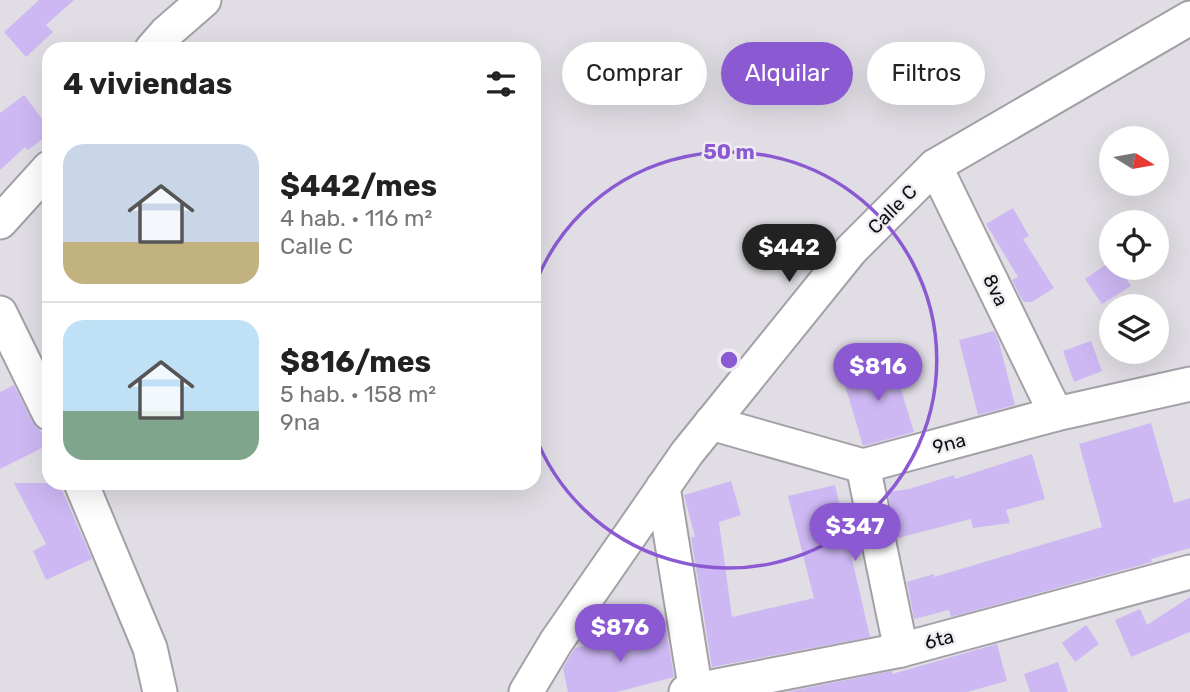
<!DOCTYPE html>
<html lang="es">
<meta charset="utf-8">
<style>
:root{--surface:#fff;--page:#f2f2f2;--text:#222;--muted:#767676;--line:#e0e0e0;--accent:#8b5ad3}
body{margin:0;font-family:Rubik,sans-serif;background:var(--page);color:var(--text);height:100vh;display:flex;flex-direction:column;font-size:26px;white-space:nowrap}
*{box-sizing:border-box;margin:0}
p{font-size:23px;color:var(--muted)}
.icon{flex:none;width:38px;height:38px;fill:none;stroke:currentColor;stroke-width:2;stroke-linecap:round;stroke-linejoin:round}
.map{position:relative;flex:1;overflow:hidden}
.details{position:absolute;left:42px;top:42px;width:499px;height:448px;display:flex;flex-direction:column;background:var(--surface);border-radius:21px;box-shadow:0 7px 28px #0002}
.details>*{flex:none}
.banner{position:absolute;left:562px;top:42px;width:523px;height:63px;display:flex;gap:14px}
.needle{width:46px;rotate:101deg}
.tools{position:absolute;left:1099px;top:126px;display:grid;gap:14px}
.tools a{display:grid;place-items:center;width:70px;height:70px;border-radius:50%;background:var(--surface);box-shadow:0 7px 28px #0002;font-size:35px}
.price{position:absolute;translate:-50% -60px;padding:0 16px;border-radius:24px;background:var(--accent);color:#fff;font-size:23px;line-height:46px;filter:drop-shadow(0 2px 4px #0008)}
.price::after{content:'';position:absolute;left:50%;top:42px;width:21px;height:16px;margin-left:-10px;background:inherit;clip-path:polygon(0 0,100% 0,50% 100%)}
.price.current{background:#222;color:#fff}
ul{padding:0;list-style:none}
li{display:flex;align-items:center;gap:21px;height:175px;padding:0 21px}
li+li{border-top:2px solid var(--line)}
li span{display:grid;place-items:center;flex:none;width:196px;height:140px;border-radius:21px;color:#555}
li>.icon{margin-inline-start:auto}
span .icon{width:84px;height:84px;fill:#fffc;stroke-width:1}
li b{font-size:30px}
h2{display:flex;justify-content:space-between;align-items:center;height:84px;padding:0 21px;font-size:30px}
.pill{padding:0 24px;border-radius:32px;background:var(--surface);box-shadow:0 7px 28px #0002;font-size:24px;line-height:63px}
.pill.current{background:var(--accent);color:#fff}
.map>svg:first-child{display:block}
.building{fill:#ceb8f4}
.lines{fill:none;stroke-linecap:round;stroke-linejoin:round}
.minor-casing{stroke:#a3a1a7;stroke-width:37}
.minor{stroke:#fff;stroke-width:33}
.ring{fill:none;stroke:#8b5ad3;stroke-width:3.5}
.labels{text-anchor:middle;stroke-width:5;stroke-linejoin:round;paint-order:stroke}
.street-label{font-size:19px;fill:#111012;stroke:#eeecf1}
.centre{fill:#8b5ad3;stroke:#eeecf1;stroke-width:3.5}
.ring-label{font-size:21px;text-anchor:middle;font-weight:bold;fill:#8b5ad3;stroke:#eeecf1;stroke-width:5;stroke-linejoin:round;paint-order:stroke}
</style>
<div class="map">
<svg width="1190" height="692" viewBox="0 0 1190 692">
<rect width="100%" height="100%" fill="#e0dee4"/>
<!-- building -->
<g class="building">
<polygon points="39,0 74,0 46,25 53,32 26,57 4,32"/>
<polygon points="24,95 49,128 49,134 28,150 25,147 0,170 0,113"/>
<polygon points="1013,208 1029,236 1023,239 1054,288 1032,302 1024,302 1020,296 1012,280 1018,277 986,224"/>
<polygon points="1111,261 1111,268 1119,268 1131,286 1102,304 1085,279"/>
<polygon points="994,331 999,342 1015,405 978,415 959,340"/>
<polygon points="1091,341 1102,371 1074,382 1063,351"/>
<polygon points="892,360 914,432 863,446 842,375"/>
<polygon points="14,385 32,421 40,430 48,445 0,469 0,392"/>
<polygon points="1151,423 1174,503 1190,498 1190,548 1151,559 1152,562 951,617 949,610 914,619 907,582 934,574 934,577 1102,527 1079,444"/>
<polygon points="1032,454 1045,499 1006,510 1010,523 973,528 971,519 898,538 888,492 909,489 954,475 955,479"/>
<polygon points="731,481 741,515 719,522 732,617 814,598 788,496 835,485 870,637 712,667 691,537 695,537 684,495"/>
<polygon points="14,483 59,483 92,559 46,580 33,551 46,544"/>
<polygon points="1190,597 1190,632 1131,657 1115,620 1140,609 1147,625"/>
<polygon points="1086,625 1099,644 1075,662 1062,643"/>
<polygon points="666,628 674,677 617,692 568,692 563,668 575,648 637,637 636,634"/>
<polygon points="997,644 1007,681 967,692 786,692 892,671 892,674"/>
<polygon points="1058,662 1068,692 1030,692 1024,674"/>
</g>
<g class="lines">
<!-- minor casing -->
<g class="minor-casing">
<g id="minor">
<polyline points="152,49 166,33 204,0"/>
<polyline points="935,166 1056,414"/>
<polyline points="0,222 49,168"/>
<polyline points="0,313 49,413"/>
<polyline points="711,423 863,466 1056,414 1190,384"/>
<polyline points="863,466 901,650"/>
<polyline points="81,483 150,648 160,692"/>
<polyline points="663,487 696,692"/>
<polyline points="526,692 556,642 687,453 851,250 935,166 1190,18"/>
<polyline points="686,692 901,650 1190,572"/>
</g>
</g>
<!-- minor -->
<use href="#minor" class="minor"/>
</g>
<!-- distance rings -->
<path class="ring" d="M534 287A208 208 0 1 1 534 433"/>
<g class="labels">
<!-- street labels -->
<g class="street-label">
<text transform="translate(892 209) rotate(-45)" y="7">Calle C</text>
<text transform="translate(996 290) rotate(64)" y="7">8va</text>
<text transform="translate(949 443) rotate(-15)" y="7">9na</text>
<text transform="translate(939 639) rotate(-15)" y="7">6ta</text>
</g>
</g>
<circle cx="729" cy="360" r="10" class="centre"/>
<g class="ring-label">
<text x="729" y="159">50 m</text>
</g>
</svg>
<div class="tools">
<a><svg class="needle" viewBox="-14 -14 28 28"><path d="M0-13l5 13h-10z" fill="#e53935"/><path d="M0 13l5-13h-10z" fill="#767676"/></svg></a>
<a><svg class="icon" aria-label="locate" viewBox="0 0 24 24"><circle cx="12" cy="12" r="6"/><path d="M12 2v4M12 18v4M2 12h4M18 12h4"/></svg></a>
<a><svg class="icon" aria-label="layers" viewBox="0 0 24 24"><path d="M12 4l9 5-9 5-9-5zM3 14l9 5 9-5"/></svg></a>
</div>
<b class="price current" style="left:789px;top:284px">$442</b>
<b class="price" style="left:878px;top:403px">$816</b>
<b class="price" style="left:855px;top:563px">$347</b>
<b class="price" style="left:620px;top:664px">$876</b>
<div class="banner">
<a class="pill">Comprar</a>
<a class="pill current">Alquilar</a>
<a class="pill">Filtros</a>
</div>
<section class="details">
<h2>4 viviendas<svg class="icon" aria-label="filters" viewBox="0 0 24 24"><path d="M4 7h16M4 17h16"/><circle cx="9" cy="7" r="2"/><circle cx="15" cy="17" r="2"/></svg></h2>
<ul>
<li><span style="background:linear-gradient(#c9d6e8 70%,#c2b280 0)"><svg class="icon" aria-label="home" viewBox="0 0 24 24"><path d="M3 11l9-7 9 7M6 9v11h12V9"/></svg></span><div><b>$442/mes</b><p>4 hab. · 116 m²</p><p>Calle C</p></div></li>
<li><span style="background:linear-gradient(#bfe0f5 65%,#7fa58c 0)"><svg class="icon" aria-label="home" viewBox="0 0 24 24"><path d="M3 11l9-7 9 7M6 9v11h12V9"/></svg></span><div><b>$816/mes</b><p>5 hab. · 158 m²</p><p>9na</p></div></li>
</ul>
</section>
</div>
